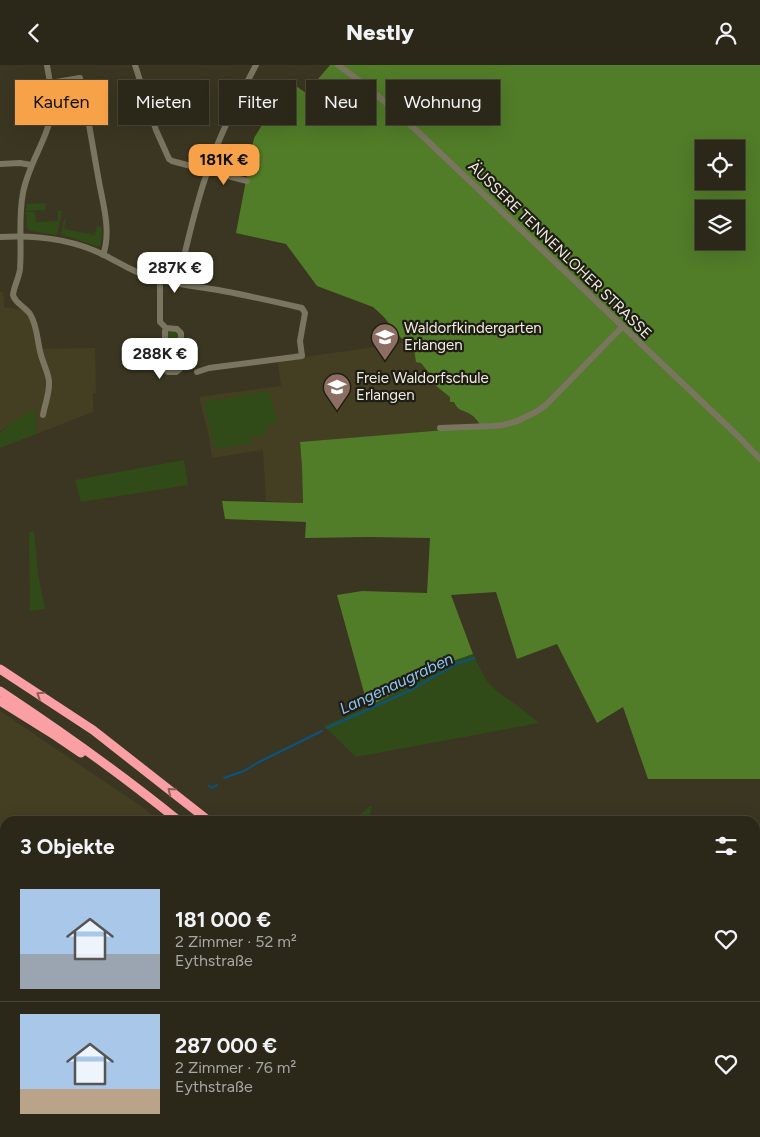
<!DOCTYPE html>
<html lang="de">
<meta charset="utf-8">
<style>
:root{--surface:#2c2819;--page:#383426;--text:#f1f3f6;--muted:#a6a6a2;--line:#484438;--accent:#f7a148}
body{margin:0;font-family:Figtree,sans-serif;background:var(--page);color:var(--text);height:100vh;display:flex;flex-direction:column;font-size:19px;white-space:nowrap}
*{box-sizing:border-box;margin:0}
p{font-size:16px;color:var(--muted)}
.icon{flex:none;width:28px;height:28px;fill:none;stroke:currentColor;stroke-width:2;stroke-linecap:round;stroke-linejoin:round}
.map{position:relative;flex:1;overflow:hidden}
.drawer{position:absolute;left:0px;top:751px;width:760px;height:321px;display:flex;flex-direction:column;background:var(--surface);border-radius:15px 15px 0 0;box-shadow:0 5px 20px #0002,0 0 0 1px var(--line)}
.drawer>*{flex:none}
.hud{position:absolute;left:15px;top:15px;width:500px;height:45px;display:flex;gap:10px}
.buttons{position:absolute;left:695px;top:75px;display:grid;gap:10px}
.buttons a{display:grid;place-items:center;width:50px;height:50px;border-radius:0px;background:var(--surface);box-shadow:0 5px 20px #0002,0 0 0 1px var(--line);font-size:25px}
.price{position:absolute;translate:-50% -42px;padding:0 11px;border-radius:10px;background:#fff;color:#222;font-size:16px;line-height:32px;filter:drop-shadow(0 1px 2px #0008)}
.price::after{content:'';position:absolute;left:50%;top:30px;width:15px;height:11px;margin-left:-8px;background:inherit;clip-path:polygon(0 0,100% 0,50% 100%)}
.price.selected{background:var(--accent);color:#111}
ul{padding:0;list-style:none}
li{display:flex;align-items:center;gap:15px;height:125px;padding:0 20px}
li+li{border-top:1px solid var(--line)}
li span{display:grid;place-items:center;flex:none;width:140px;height:100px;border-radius:0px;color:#555}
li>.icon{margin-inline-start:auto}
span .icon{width:60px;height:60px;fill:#fffc;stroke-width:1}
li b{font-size:21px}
h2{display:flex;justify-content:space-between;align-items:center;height:60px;padding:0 20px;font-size:21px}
.chip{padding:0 18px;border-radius:0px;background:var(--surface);box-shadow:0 5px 20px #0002,0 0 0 1px var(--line);font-size:18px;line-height:45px}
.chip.selected{background:var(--accent);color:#111}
header{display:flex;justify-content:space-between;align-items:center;height:65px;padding:0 20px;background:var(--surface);font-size:22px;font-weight:800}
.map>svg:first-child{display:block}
.built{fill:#443f23}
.green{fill:#304b18}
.forest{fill:#517c28;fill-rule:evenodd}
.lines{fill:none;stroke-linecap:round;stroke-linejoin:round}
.stream{stroke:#095481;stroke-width:2}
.minor{stroke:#7a755f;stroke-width:6}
.major{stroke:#c78e88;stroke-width:8}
.highway{stroke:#fa9fa4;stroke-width:9}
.oneway{stroke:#8c5e5c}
.labels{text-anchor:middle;stroke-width:4.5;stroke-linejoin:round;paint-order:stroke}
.street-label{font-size:15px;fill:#efede0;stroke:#1f1d14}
.poi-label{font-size:15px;fill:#efede0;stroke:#1f1d14;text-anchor:start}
.water-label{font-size:16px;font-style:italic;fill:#8ac7f7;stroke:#1f1d14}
</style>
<header><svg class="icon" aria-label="back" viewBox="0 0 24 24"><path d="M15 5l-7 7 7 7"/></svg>Nestly<svg class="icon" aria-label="person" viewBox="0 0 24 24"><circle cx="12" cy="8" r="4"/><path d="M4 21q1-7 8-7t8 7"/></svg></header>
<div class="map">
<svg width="760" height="1072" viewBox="0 0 760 1072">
<rect width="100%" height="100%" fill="#3a3621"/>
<!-- built -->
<g class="built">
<polygon points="0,227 3,227 4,242 25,246 32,260 38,284 95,283 96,328 93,328 93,347 36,369 35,344 11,358 0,367"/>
<polygon points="408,277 483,359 482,362 300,377 302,402 303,438 266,436 263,385 212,393 209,372 199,332 281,321 278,296"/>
<polygon points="0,646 145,744 159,756 5,756 5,1006 0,1006"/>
<polygon points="357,1068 453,1068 430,1072 383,1072 358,1070"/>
</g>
<!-- green -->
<g class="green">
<polygon points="46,138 45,145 26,146 27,139"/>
<polygon points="58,146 62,146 57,170 31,166 27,163 26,147 35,147 36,157 58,156"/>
<polygon points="64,154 66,154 64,164 95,170 97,161 102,162 101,179 98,182 76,174 61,170"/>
<polygon points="167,266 178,267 179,302 172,306 168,303"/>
<polygon points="269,326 277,358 265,361 267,370 251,372 252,378 218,384 214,381 204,337"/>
<polygon points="35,343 36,369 0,383 0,368 11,358"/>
<polygon points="184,395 188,420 81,437 75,415"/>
<polygon points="34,466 38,509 45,544 29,546 30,543 29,467"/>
<polygon points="473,589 486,615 499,628 518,641 539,658 356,692 324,661 368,642 450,597"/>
<polygon points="370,741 372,741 368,756 353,756"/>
</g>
<!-- forest -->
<path class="forest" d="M330,0H760V714H648L623,642L597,658L557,579L517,594L496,527L451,530L473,589L450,597L368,642L337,530L362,526L427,528L430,473L368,472L305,473L306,457L225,454L222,436L303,438L302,402L300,377L481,362C479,357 475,352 470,349C462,344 459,347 454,337H450V332L430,316L433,313L421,298L416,297L414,284L408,277L401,273L383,251L373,242L317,221L286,179L236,168L254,73L289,16L306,28ZM704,84H736V116H704ZM704,144H736V176H704Z"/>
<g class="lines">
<!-- stream -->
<g class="stream">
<polyline points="327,663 411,625 456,599 474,593"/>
<polyline points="224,713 244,706 257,698 322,666"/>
<polyline points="209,721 212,723 217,720"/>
</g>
<!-- minor -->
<g class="minor">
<polyline points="135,0 156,65 169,94 172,96 247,116"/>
<polyline points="338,0 368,22 415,64 738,371 760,394"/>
<path d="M50,18L80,13C87,45 92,78 98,111C102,136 112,165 103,190"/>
<polyline points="0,99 20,98 31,100"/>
<path d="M0,172C35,170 72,174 104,190C120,198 135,208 152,213C176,219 200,222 223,226C250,231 276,237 302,243L305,248L300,276L302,291L209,303L197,307"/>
<polyline points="160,215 160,257 166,263 165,266 165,304 168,307 176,307 180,304 181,300 181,268 177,264 166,263"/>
<path d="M177,219C187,182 194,144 207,108C219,70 238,35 256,0"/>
<path d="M43,350C45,339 50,327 49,316C48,307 43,298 41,290C37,277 38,262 30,249C25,242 15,238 13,230C14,221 19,213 20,204C22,179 18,153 23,128C28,99 48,74 52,45C54,30 49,15 47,0"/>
<polyline points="440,363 493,361 503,360 517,356 536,347 546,340 622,262"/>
<polyline points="0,828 5,831"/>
</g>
<!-- major -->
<g class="major">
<polyline points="755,979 760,976"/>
<polyline points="0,1011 5,1011"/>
<polyline points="313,1068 347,1072"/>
<polyline points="521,1072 534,1068"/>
</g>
<!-- highway -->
<g class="highway">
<polyline points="0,604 93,665 209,756"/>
<path d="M0,626C62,667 121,709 179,756"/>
<polyline points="0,636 56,671 81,688"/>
<polyline points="473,1068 477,1072"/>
<polyline points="495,1068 498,1072"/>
</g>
</g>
<!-- one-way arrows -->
<defs><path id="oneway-chevron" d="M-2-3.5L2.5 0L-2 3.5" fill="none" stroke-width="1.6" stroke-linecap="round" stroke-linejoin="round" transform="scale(1.25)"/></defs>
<g class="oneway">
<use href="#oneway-chevron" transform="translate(40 630) rotate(-147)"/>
<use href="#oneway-chevron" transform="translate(171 726) rotate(-141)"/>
</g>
<!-- icons -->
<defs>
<g id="school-pin" transform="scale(1.4375)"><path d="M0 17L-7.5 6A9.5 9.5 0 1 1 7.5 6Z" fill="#8d6e63" stroke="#1f1d14"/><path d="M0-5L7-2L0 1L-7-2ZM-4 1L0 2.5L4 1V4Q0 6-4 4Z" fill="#fff"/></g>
</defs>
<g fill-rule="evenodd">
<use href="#school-pin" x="385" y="272"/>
<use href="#school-pin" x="337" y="322"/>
</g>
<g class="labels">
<!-- street labels -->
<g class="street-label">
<text transform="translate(560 185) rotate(44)" y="5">ÄUSSERE TENNENLOHER STRASSE</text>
</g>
<!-- poi labels -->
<g class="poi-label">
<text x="404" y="268">Waldorfkindergarten<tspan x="404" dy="17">Erlangen</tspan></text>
<text x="356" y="318">Freie Waldorfschule<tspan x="356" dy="17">Erlangen</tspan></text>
</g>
<!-- water labels -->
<g class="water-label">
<text transform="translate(396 618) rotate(-25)" y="6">Langenaugraben</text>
</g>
</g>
</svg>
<div class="buttons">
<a><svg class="icon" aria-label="locate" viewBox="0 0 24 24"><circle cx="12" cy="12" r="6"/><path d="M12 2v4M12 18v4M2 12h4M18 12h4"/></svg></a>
<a><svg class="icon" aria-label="layers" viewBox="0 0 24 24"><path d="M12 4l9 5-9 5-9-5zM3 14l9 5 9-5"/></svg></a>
</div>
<b class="price selected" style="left:224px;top:121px">181K €</b>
<b class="price" style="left:175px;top:229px">287K €</b>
<b class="price" style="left:160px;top:315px">288K €</b>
<div class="hud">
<a class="chip selected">Kaufen</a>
<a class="chip">Mieten</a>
<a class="chip">Filter</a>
<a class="chip">Neu</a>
<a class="chip">Wohnung</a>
</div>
<section class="drawer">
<h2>3 Objekte<svg class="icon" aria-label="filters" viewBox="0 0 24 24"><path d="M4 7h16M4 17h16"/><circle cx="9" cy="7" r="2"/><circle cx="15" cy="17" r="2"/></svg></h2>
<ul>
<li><span style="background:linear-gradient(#a9c7e8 65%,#9aa5b1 0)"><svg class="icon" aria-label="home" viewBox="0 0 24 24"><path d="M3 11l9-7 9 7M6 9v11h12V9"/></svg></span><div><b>181 000 €</b><p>2 Zimmer · 52 m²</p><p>Eythstraße</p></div><svg class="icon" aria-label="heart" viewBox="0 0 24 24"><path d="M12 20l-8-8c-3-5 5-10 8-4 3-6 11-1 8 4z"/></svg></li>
<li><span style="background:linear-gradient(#a9c7e8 75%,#b9a48a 0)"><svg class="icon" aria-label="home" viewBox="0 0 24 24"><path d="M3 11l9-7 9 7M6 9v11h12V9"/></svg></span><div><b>287 000 €</b><p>2 Zimmer · 76 m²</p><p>Eythstraße</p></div><svg class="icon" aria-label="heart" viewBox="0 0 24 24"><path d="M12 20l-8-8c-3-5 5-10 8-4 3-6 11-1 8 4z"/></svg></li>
</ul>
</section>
</div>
